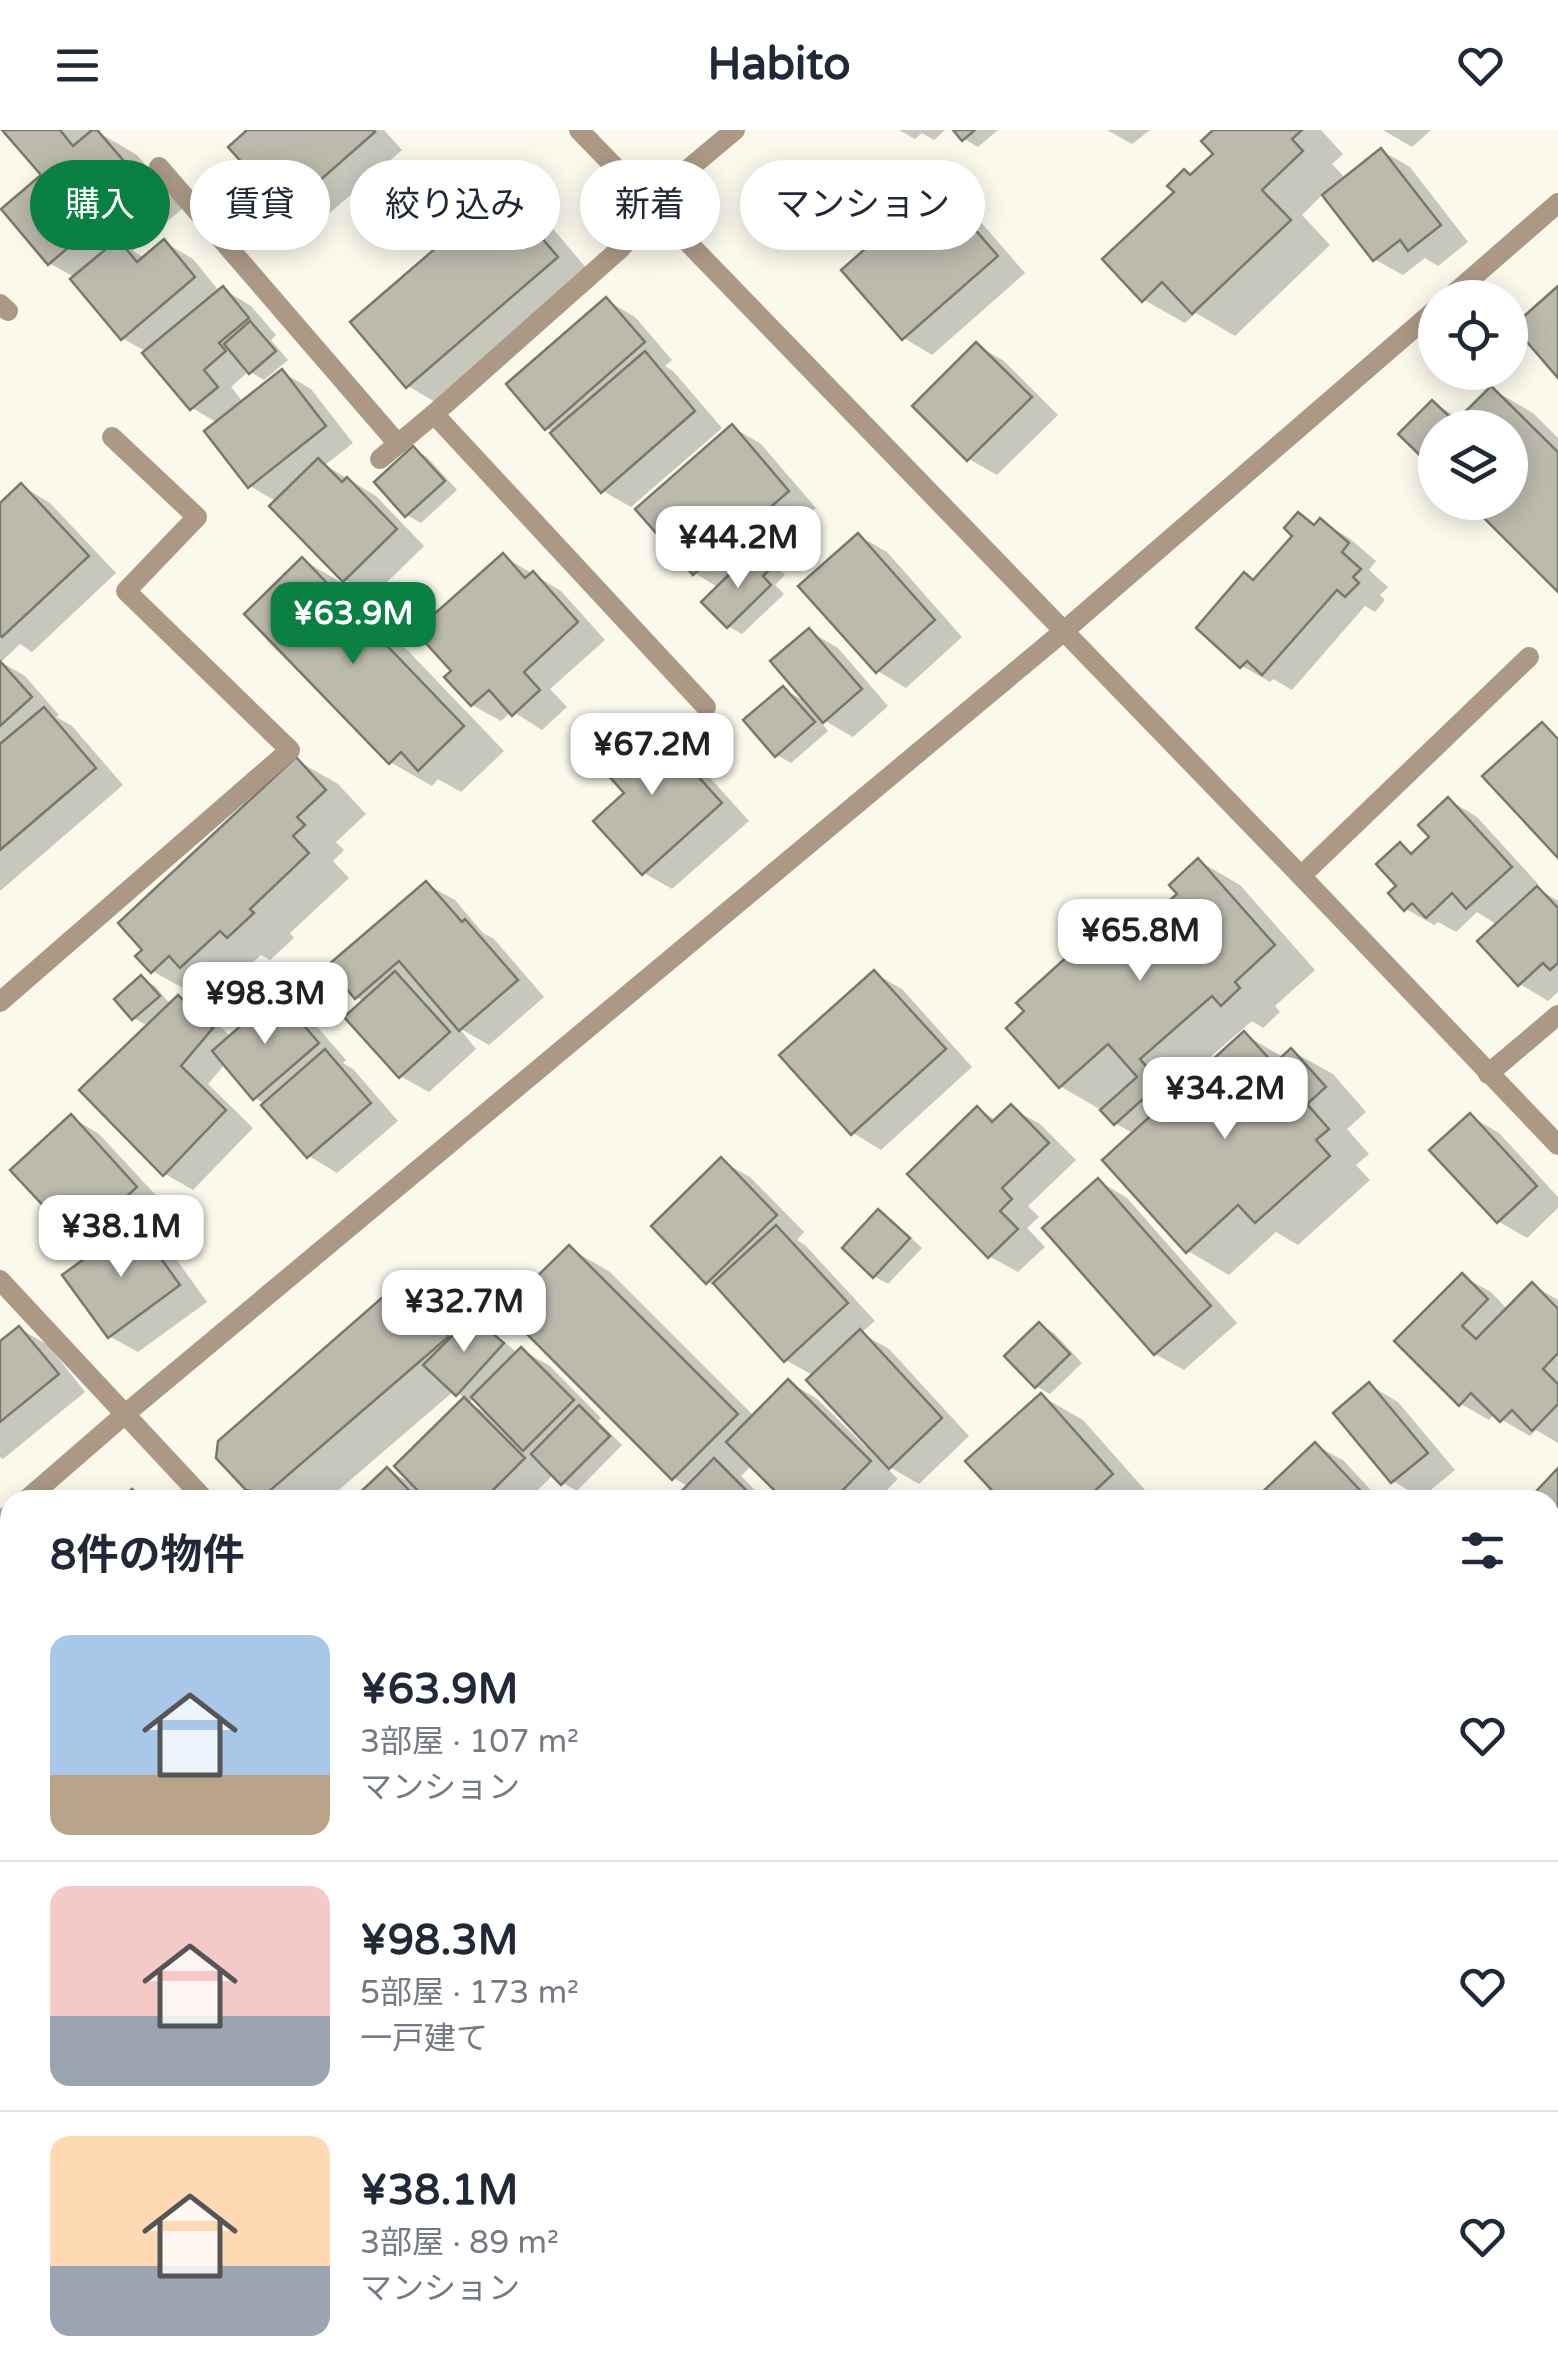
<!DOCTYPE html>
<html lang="ja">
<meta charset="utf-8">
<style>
:root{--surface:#fff;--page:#f6f6f7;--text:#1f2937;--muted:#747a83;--line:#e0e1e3;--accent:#0b8043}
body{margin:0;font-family:"Varela Round","Noto Sans JP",sans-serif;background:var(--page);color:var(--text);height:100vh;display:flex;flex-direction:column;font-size:38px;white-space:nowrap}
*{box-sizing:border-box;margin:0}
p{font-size:32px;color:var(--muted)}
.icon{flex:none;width:55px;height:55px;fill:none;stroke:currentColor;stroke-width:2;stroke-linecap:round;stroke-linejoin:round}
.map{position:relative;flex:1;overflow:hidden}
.panel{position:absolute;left:0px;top:1360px;width:1560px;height:890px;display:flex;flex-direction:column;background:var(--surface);border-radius:30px 30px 0 0;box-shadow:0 5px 25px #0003}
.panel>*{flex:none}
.guide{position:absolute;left:30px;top:30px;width:1000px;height:90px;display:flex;gap:20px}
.buttons{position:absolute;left:1418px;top:150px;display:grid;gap:20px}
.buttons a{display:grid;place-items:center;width:110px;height:110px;border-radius:50%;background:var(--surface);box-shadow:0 5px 25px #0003;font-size:50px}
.price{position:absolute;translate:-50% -85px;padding:0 22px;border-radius:20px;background:#fff;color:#222;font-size:32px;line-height:65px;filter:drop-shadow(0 2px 5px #0008)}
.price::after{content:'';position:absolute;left:50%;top:60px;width:30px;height:22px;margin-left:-15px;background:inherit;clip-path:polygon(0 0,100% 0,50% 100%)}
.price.selected{background:var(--accent);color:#fff}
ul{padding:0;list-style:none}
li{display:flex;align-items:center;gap:30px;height:250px;padding:0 50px}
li+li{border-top:2px solid var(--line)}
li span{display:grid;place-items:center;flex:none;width:280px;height:200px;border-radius:20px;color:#555}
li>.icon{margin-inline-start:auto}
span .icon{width:120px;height:120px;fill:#fffc;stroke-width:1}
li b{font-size:42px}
h2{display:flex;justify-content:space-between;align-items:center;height:120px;padding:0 50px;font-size:42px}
.tag{padding:0 35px;border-radius:45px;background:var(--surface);box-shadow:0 5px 25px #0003;font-size:35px;line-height:90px}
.tag.selected{background:var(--accent);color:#fff}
header{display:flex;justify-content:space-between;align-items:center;height:130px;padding:0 50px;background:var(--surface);font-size:45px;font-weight:800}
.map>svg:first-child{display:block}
.shadow{fill:#0003;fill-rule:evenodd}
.building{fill:#bcbaad;stroke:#79786c;stroke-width:2.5}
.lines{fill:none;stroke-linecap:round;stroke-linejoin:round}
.minor{stroke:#ab9985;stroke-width:20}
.tertiary{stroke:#ab9985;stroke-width:20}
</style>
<header><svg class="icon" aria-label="menu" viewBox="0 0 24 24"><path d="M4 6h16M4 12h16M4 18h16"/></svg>Habito<svg class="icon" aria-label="heart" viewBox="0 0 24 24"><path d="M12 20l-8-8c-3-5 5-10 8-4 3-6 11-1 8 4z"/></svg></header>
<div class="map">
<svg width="1558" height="2250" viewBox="0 0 1558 2250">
<rect width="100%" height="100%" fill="#fbf9ec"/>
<!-- shadow -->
<g class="shadow">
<polygon points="6,0 101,0 98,2 137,25 183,78 133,121 145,128 164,112 193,129 220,162 223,159 251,176 276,205 271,210 288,230 264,250 249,241 231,257 244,273 282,242 311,259 353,313 325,335 376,366 424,416 373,466 345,450 277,372 250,356 218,293 192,278 147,222 122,208 76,148 49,133 44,46"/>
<polygon points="251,0 384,0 402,20 315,96 286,80"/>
<polygon points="899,0 945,0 934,10 922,3 915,9"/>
<polygon points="956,0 998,0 978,17 964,9"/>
<polygon points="1107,0 1150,0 1132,14"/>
<polygon points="1216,0 1321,0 1343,24 1332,34 1346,49 1382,21 1410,37 1468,112 1438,136 1425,128 1403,145 1374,129 1324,63 1302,85 1330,115 1235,206 1196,183 1185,193 1144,170 1192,47 1216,25"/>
<polygon points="1383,0 1431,0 1412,17"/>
<polygon points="937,59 966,75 1025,143 932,225 904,208"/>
<polygon points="502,64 544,88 598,152 449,280 408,256"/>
<polygon points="606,170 635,187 672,230 665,236 673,241 722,298 631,377 603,361 553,302 547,298"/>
<polygon points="976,215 1004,231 1058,285 997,345 969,329"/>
<polygon points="1492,259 1533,283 1558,308 1558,459 1510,372 1510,298 1435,298 1435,337 1432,273 1461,289"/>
<polygon points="732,297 761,314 816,378 760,427 777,437 785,445 775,455 784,464 742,504 728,496 719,458 695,443"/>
<polygon points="414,319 427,327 457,360 421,393 407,385"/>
<polygon points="22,356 50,373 116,443 32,522 20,514 1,532 25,546 59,585 56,587 72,596 123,655 0,761 0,377"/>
<polygon points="1298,385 1317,396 1320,391 1349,408 1376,431 1369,440 1388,457 1380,465 1385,470 1375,482 1365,476 1292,560 1273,549 1270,552 1242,536 1255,451 1295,406"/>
<polygon points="859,406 887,422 962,507 906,558 878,541"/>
<polygon points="503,426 561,461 605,510 550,559 567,577 542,600 512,581 501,591 472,575 455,541"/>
<polygon points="303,430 344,454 504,621 461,662 438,649 432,656 390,632"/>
<polygon points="809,501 838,518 888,576 853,607 815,585 828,601 791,633 777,625 783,559 808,573"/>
<polygon points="647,592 675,609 749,691 672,759 644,743"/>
<polygon points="296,630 338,654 366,684 336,712 344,720 333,731 349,748 290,803 294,808 270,830 261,825 223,860 208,851 194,864 152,841"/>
<polygon points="1449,670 1477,687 1538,754 1535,757 1558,771 1558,862 1548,871 1520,854 1498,795 1477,782 1456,802 1438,792 1434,795 1406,779 1399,756 1400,715 1415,724 1433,707"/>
<polygon points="1199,731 1240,755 1315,840 1275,876 1280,882 1263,898 1252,891 1179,954 1184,959 1244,904 1284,928 1291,921 1333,944 1366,982 1347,999 1369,1024 1356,1035 1370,1050 1298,1115 1276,1102 1229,1145 1188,1121 1134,1004 1115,993 1101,980 1060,956 1093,807 1104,813 1137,784 1149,791 1180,764"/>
<polygon points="426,754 455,770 483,803 494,809 544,867 489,915 459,898 476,919 429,962 400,946 365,872 356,867"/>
<polygon points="874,843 902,859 972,937 881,1020 853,1003"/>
<polygon points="141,848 155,856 171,875 178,868 207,884 231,907 277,868 306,884 346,930 343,933 353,939 398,991 337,1043 309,1026 265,974 255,968 225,934 208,954 253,998 193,1060 165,1044 148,896 134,888"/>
<polygon points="1011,978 1040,994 1076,1030 1028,1076 1039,1087 1027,1098 1045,1117 1018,1142 989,1126 978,979 997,991"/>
<polygon points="1470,986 1499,1003 1558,1067 1558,1078 1527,1108 1498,1091"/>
<polygon points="71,987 99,1004 164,1074 139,1097 163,1111 207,1172 138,1222 109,1206 98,1122 78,1110"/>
<polygon points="721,1031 750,1047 804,1102 797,1110 805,1115 875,1191 861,1203 889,1219 969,1306 919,1354 886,1335 885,1336 898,1349 877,1370 787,1370 752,1335 741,1346 765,1370 676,1370 689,1357 674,1348 569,1118 610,1142 754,1286 788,1252 816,1268 866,1317 869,1314 814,1246 786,1230 723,1161 708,1152 655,1096"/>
<polygon points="1099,1051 1127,1068 1237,1193 1184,1240 1155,1224"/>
<polygon points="878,1082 892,1090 922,1118 888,1154 874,1146"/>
<polygon points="1462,1146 1491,1162 1508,1180 1532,1155 1558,1170 1558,1313 1536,1300 1530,1306 1502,1290 1495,1283 1489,1290 1461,1274"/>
<path d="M421,1157L464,1181L471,1190L473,1189L486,1197L518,1223L521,1220L550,1236L601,1288L598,1291L622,1315L577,1361L563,1353L554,1344L528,1370H356L388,1340L414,1355L397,1336L466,1269L454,1261L327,1370H269L248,1358ZM474,1268L489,1285L469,1273Z"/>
<polygon points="1040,1195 1054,1203 1082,1233 1050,1264 1036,1256"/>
<polygon points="20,1199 48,1215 85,1262 3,1329 0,1327 0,1214"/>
<polygon points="1369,1255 1398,1272 1455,1340 1421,1368 1393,1351"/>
<polygon points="1041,1266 1083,1290 1153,1369 998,1370"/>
<polygon points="1316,1315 1344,1331 1380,1370 1258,1370"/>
<polygon points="0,1657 10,1663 10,1849 7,1852 0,1848"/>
<polygon points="1550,1996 1558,2002 1558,2106 1553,2104 1550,2107"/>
<polygon points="1550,2228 1558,2236 1558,2250 1424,2250 1413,2240 1550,2240"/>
<polygon points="278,2240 338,2240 347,2250 266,2250"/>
<polygon points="403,2240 466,2240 457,2250 414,2250"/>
<polygon points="600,2240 720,2240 728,2250 589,2250"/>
<polygon points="756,2240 873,2240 861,2250 764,2250"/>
<polygon points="1049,2240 1251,2240 1240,2250 1057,2250"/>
</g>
<!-- building -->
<g class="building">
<polygon points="2,0 60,0 73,16 92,0 97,0 143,53 48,135 1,79 41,45"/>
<polygon points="247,0 373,0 375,2 285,81 228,17"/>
<polygon points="953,0 975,0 962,11"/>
<polygon points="1213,0 1302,0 1292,9 1303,21 1262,60 1291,90 1192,184 1162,152 1142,172 1102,129 1174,62 1167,56 1184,39 1190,45 1213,24 1201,11"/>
<polygon points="1381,18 1441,95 1408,121 1400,110 1373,131 1322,65"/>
<polygon points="937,56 998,126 902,210 841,140"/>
<polygon points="502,61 558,127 406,258 350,192"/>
<polygon points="118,109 137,132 164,109 195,147 121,210 70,149"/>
<polygon points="223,156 249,188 219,213 226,221 204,240 218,257 190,280 142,223"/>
<polygon points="1558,156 1558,248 1513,196"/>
<polygon points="606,167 645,212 545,300 506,254"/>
<polygon points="250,191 276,221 249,244 224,214"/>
<polygon points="976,212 1032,267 967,331 912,276"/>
<polygon points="645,221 695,281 601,363 550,303"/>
<polygon points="282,239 326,296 248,358 204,301"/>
<polygon points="1491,256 1558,322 1558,462 1468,372 1510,372 1510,298 1435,298 1435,340 1398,304 1432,270 1455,292"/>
<polygon points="732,294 789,361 693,445 635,379"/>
<polygon points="413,316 445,351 405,387 374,352"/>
<polygon points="318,328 342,352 347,347 397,399 343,452 269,376"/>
<polygon points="21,353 89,426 2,507 0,505 0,373"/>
<polygon points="1298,382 1314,395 1320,388 1349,413 1342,422 1361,439 1353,447 1359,453 1345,467 1337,460 1262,545 1247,531 1240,538 1196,498 1244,442 1253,450 1292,406 1284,398"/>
<polygon points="858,403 935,490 876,543 798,456"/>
<polygon points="503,423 525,448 533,441 578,492 524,542 540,560 512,586 489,560 471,576 444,547 451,541 415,501"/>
<polygon points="763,426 773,436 763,446 771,455 727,498 701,472 744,430 750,438"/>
<polygon points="302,427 464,596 418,641 401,622 389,634 244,484"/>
<polygon points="809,498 862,559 823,593 770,531"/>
<polygon points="0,531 32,567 0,596"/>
<polygon points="783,556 815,592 775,627 743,590"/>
<polygon points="44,577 96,638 0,720 0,614"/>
<polygon points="646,589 722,673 642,745 593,691 624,663 597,633"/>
<polygon points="1542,592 1558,609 1558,728 1482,646"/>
<polygon points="296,627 326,660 297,687 305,695 293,706 309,723 250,779 254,783 227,808 220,801 180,838 169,826 151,843 135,826 142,820 118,793"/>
<polygon points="1448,667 1512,737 1466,779 1452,763 1426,788 1412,773 1404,781 1388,763 1396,756 1376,734 1400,712 1411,724 1429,707 1418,695"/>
<polygon points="1198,728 1275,815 1235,852 1240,858 1221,876 1212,866 1140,929 1161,953 1114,995 1100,980 1137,947 1108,914 1059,958 1006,898 1024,881 1016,873 1092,804 1100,813 1136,781 1146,791 1177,764 1169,755"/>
<polygon points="426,751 462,792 465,789 518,850 459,901 399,831 355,869 327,836"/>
<polygon points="1537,756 1558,778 1558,833 1550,840 1543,833 1518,856 1477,811"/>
<polygon points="874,840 946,919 851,1005 779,925"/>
<polygon points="395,841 450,902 399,948 344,887"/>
<polygon points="141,845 160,866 132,890 114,869"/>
<polygon points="277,864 319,913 253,970 212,921"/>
<polygon points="178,865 213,898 181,936 226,980 163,1046 79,960"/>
<polygon points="1244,901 1274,934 1291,918 1326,957 1307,974 1329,999 1316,1010 1330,1026 1255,1093 1238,1075 1186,1123 1102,1030"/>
<polygon points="325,919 371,973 307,1028 261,975"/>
<polygon points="1011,974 1049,1013 1002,1058 1012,1069 1000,1081 1018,1099 988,1128 907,1044 977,976 992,992"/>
<polygon points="1470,983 1537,1056 1497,1093 1429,1020"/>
<polygon points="71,984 137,1057 77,1112 10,1040"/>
<polygon points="721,1027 777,1085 706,1154 651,1096"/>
<polygon points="1098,1048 1211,1176 1154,1225 1042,1098"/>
<polygon points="878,1079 910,1108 873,1148 842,1118"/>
<polygon points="135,1092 180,1155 108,1208 62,1145"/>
<polygon points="776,1095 848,1173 784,1232 713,1153"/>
<polygon points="569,1115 738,1284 672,1350 503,1180"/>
<polygon points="1462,1143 1488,1169 1462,1196 1476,1209 1532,1152 1558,1179 1558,1223 1543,1239 1558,1254 1558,1274 1532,1301 1512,1280 1500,1292 1471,1263 1459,1276 1394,1211"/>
<polygon points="400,1152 422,1154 441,1177 448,1207 266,1364 246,1360 216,1328 218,1311"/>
<polygon points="472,1186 504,1213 456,1266 423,1235"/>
<polygon points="1039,1192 1070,1224 1035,1258 1004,1226"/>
<polygon points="19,1196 59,1244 0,1292 0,1211"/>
<polygon points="860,1199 942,1288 889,1339 806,1250"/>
<polygon points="521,1217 574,1270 523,1321 471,1267"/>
<polygon points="788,1249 871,1331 833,1370 784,1370 726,1312"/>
<polygon points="1369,1252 1428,1323 1391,1353 1333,1283"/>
<polygon points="1041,1263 1113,1344 1085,1370 994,1370 998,1367 965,1331"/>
<polygon points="464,1267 525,1328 483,1370 427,1370 394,1336"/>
<polygon points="579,1275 610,1306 561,1355 531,1324"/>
<polygon points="1315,1312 1369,1370 1254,1370"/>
<polygon points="714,1328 756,1370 673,1370"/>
<polygon points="387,1337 418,1370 352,1370"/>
<polygon points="1558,1338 1558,1507 1550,1499 1550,1370 1528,1370"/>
<polygon points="132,1359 143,1370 121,1370"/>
<polygon points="0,1668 10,1679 10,1820 0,1808"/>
<polygon points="1558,1768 1558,1802 1550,1793 1550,1775"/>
<polygon points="1550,2001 1558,2008 1558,2076 1550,2086"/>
<polygon points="1550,2116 1558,2125 1558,2198 1550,2205"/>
<polygon points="274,2240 326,2240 334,2250 262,2250"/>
<polygon points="399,2240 423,2240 414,2250 410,2250"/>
<polygon points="493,2240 505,2240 515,2250 484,2250"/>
<polygon points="596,2240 701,2240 710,2250 586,2250"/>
<polygon points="753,2240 825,2240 813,2250 761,2250"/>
<polygon points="1046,2240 1117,2240 1106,2250 1054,2250"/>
<polygon points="1127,2240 1205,2240 1193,2250 1116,2250"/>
<polygon points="1410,2240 1549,2240 1558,2250 1420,2250"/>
</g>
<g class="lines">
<!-- minor -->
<g class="minor">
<polyline points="579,0 1301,746 1558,1015"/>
<polyline points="159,37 398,314"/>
<polyline points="0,174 8,181"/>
<polyline points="434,284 706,577"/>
<polyline points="380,329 434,284 621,118 686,41 735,0"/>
<polyline points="1301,746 1529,527"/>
<polyline points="0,872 290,620 126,461 197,387 112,307"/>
<polyline points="1488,944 1558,885"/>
<polyline points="0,1150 205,1370"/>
<polyline points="1550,1681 1558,1674"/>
<polyline points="1550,1926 1558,1935"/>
<polyline points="995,2240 1004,2250"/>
<polyline points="875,2250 887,2240"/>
</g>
<!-- tertiary -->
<g class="tertiary">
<polyline points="1449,168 1558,73"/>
<polyline points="26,1370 124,1285 1064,501 1435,180"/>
<polyline points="0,1392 10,1384"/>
</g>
</g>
</svg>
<div class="buttons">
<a><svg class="icon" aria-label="locate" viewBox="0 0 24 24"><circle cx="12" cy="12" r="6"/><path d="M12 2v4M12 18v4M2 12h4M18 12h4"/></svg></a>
<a><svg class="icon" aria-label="layers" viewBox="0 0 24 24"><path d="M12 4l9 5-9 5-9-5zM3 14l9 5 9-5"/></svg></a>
</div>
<b class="price" style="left:738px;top:461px">¥44.2M</b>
<b class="price selected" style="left:353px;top:537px">¥63.9M</b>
<b class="price" style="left:652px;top:668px">¥67.2M</b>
<b class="price" style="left:1140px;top:854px">¥65.8M</b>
<b class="price" style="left:265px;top:917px">¥98.3M</b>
<b class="price" style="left:1225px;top:1012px">¥34.2M</b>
<b class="price" style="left:121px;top:1150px">¥38.1M</b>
<b class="price" style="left:464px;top:1225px">¥32.7M</b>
<div class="guide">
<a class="tag selected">購入</a>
<a class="tag">賃貸</a>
<a class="tag">絞り込み</a>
<a class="tag">新着</a>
<a class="tag">マンション</a>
</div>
<section class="panel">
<h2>8件の物件<svg class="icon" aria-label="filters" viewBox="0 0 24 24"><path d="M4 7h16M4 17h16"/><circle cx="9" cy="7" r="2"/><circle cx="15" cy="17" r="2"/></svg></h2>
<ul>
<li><span style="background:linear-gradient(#a9c7e8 70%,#b9a48a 0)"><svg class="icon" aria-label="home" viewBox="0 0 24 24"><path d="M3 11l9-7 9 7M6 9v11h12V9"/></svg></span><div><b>¥63.9M</b><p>3部屋 · 107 m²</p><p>マンション</p></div><svg class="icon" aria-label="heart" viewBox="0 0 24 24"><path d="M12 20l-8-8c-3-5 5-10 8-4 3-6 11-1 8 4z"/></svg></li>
<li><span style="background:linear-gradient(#f6c9c9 65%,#9aa5b1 0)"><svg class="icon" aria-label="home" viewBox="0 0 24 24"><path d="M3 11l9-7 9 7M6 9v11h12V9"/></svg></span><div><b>¥98.3M</b><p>5部屋 · 173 m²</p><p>一戸建て</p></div><svg class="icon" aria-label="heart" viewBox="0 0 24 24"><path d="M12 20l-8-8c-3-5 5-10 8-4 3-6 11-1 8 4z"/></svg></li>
<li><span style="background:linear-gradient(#ffd9b3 65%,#9aa5b1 0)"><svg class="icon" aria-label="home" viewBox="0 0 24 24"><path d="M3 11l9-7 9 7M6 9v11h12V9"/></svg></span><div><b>¥38.1M</b><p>3部屋 · 89 m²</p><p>マンション</p></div><svg class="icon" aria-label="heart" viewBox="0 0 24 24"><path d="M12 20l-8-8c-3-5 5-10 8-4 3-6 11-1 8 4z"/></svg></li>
</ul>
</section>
</div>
